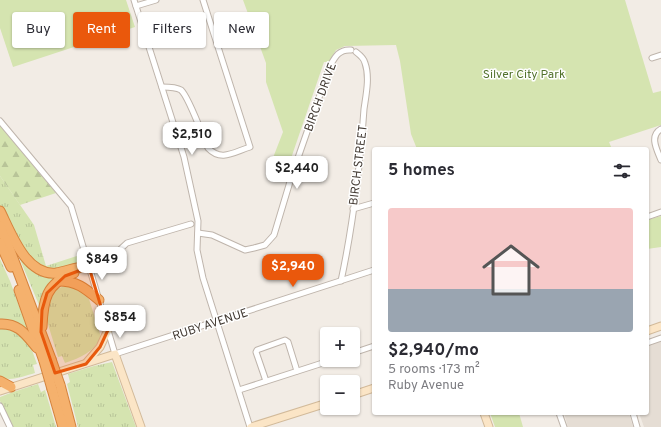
<!DOCTYPE html>
<meta charset="utf-8">
<style>
:root{--surface:#fff;--page:#f2f2f3;--text:#2b2b33;--muted:#7c7c81;--accent:#ea580c}
body{margin:0;font-family:Overpass,sans-serif;background:var(--page);color:var(--text);height:100vh;display:flex;flex-direction:column;font-size:15px;white-space:nowrap}
*{box-sizing:border-box;margin:0}
p{font-size:13px;color:var(--muted)}
.icon{flex:none;width:22px;height:22px;fill:none;stroke:currentColor;stroke-width:2;stroke-linecap:round;stroke-linejoin:round}
.map{position:relative;flex:1;overflow:hidden}
.drawer{position:absolute;left:372px;top:147px;width:277px;height:268px;display:flex;flex-direction:column;background:var(--surface);border-radius:4px;box-shadow:0 1px 3px #0004}
.drawer>*{flex:none}
.banner{position:absolute;left:12px;top:12px;width:300px;height:36px;display:flex;gap:8px}
.buttons{position:absolute;left:320px;top:327px;display:grid;gap:8px}
.buttons a{display:grid;place-items:center;width:40px;height:40px;border-radius:4px;background:var(--surface);box-shadow:0 1px 3px #0004;font-size:20px}
.price{position:absolute;translate:-50% -34px;padding:0 9px;border-radius:8px;background:#fff;color:#222;font-size:13px;line-height:26px;filter:drop-shadow(0 1px 2px #0008)}
.price::after{content:'';position:absolute;left:50%;top:24px;width:12px;height:9px;margin-left:-6px;background:inherit;clip-path:polygon(0 0,100% 0,50% 100%)}
.price.active{background:var(--accent);color:#fff}
ul{padding:0;list-style:none}
li{display:grid;align-content:center;gap:8px;height:212px;padding:0 16px}
li span{display:grid;place-items:center;height:124px;border-radius:4px;color:#555}
li>.icon{margin-inline-start:auto}
span .icon{width:72px;height:72px;fill:#fffc;stroke-width:1}
li b{font-size:17px}
h2{display:flex;justify-content:space-between;align-items:center;height:48px;padding:0 16px;font-size:17px}
.chip{padding:0 14px;border-radius:4px;background:var(--surface);box-shadow:0 1px 3px #0004;font-size:14px;line-height:36px}
.chip.active{background:var(--accent);color:#fff}
.map>svg:first-child{display:block}
.residential{fill:#e5ddd4}
.grass{fill:url(#grass-tufts)}
.forest{fill:url(#forest-firs)}
.green{fill:#d5e4b0}
.lines{fill:none;stroke-linecap:round;stroke-linejoin:round}
.street-casing{stroke:#bfb5ac;stroke-width:7}
.secondary-casing{stroke:#d2ba9a;stroke-width:9}
.highway-casing{stroke:#d4833d;stroke-width:11}
.street{stroke:#fff;stroke-width:5}
.secondary{stroke:#fbe5c6;stroke-width:7}
.highway{stroke:#f5b16d;stroke-width:9}
.highway-bridge-casing{stroke:#d4833d;stroke-width:11;stroke-linecap:butt}
.highway-bridge{stroke:#f5b16d;stroke-width:9}
.marked{fill:#e8590c;fill-opacity:0.2;stroke:#e8590c;stroke-width:3;stroke-linejoin:round}
.labels{text-anchor:middle;stroke-width:3;stroke-linejoin:round;paint-order:stroke}
.park-label{font-size:12px;fill:#52722c;stroke:#fff}
.street-label{font-size:12px;fill:#443c35;stroke:#fff}
</style>
<div class="map">
<svg width="661" height="427" viewBox="0 0 661 427">
<defs>
<pattern id="grass-tufts" width="24" height="20" patternUnits="userSpaceOnUse"><rect width="24" height="20" fill="#d5e4b0"/><path d="M3 7l-1-3M5 7V3M7 7l1-3M15 17l-1-3M17 17v-4M19 17l1-3" fill="none" stroke="#b8c498"/></pattern>
<pattern id="forest-firs" width="22" height="20" patternUnits="userSpaceOnUse"><rect width="22" height="20" fill="#d5e4b0"/><path d="M5 1l3.5 6h-7zM16 11l3.5 6h-7z" fill="#b8c498"/></pattern>
</defs>
<rect width="100%" height="100%" fill="#f2ece5"/>
<!-- residential -->
<g class="residential">
<polygon points="661,341 661,427 644,427 639,413 647,413 647,345"/>
<polygon points="564,413 629,413 633,427 568,427"/>
</g>
<!-- grass -->
<g class="grass">
<polygon points="0,176 34,225 46,266 83,254 83,258 80,263 52,270 40,266 26,253 0,206"/>
<polygon points="16,250 22,257 59,275 41,305 39,305"/>
<polygon points="0,259 10,281 28,330 27,332 0,321"/>
<path d="M64,286L78,288L89,299L101,337C94,352 80,358 65,363L62,356L58,357L47,321L46,308L52,294L57,289Z"/>
<path d="M3,327C25,335 30,342 37,364L33,365L35,373C24,376 11,382 0,377V328Z"/>
<polygon points="112,362 136,427 78,427 67,384 70,382 68,374 94,366"/>
<polygon points="38,384 41,392 45,390 56,427 12,427 0,401 0,397 13,392"/>
</g>
<!-- forest -->
<polygon class="forest" points="0,125 56,193 20,205 0,176"/>
<!-- green -->
<g class="green">
<polygon points="0,0 126,0 135,27 13,67 0,28"/>
<polygon points="243,0 625,0 653,93 661,91 661,125 609,142 612,149 417,149 411,134 400,61 396,45 345,46 336,50 329,62 324,62 286,173 269,168 283,132 266,82 266,63"/>
<polygon points="661,216 661,247 647,249 647,220"/>
<polygon points="490,413 519,413 523,427 495,427"/>
</g>
<g class="lines">
<!-- street casing -->
<g class="street-casing">
<g id="street">
<polyline points="134,0 184,157 198,221 197,250 203,278 250,427"/>
<polyline points="136,6 156,0"/>
<polyline points="652,58 661,55"/>
<path d="M162,87C168,87 176,87 181,90C189,97 203,137 208,148C221,162 234,152 250,147L203,0"/>
<polyline points="0,121 71,206 115,354 374,270"/>
<path d="M661,129C649,136 657,150 661,160"/>
<polyline points="353,209 374,203"/>
<polyline points="647,217 661,212"/>
<path d="M198,233L212,235L245,250L254,248L265,245L274,235L292,175L330,66C335,57 339,49 351,50"/>
<polyline points="89,267 114,255 127,243 191,224"/>
<path d="M341,281C353,225 360,166 364,109C366,95 370,77 365,63C364,58 360,55 356,52"/>
<polyline points="647,343 661,338"/>
<polyline points="353,353 374,346"/>
<polyline points="266,381 256,352 257,350 285,340 288,342 297,371"/>
<polyline points="239,390 332,360"/>
<polyline points="0,406 10,427"/>
<polyline points="559,413 564,427"/>
<polyline points="633,413 637,427"/>
</g>
</g>
<!-- secondary casing -->
<g class="secondary-casing">
<g id="secondary">
<polyline points="647,331 661,326"/>
<polyline points="87,362 100,347 108,330"/>
<polyline points="0,391 115,354 141,427"/>
<polyline points="353,395 374,388"/>
<polyline points="484,413 489,427"/>
<polyline points="251,427 327,403"/>
</g>
</g>
<!-- highway casing -->
<g class="highway-casing">
<g id="highway">
<path d="M0,211C11,233 26,276 56,273C69,271 76,266 89,267"/>
<polyline points="0,226 11,253 51,359"/>
<polyline points="0,243 11,267"/>
<path d="M58,281C77,281 85,288 99,300"/>
<polyline points="19,290 44,361"/>
<path d="M0,324C19,323 26,335 37,348"/>
<path d="M42,327C43,300 46,283 74,273"/>
<polyline points="0,381 11,387"/>
<polyline points="60,385 71,427"/>
<polyline points="52,389 63,427"/>
</g>
</g>
<!-- street -->
<use href="#street" class="street"/>
<!-- secondary -->
<use href="#secondary" class="secondary"/>
<!-- highway -->
<use href="#highway" class="highway"/>
<!-- highway-bridge casing -->
<g class="highway-bridge-casing">
<g id="highway-bridge">
<polyline points="51,359 60,385"/>
<polyline points="44,361 52,389"/>
</g>
</g>
<!-- highway-bridge -->
<use href="#highway-bridge" class="highway-bridge"/>
</g>
<!-- marked area -->
<path class="marked" d="M89,267L108,330L100,347L86,364L55,373L41,332L42,310L47,293L65,276Z"/>
<g class="labels">
<!-- park labels -->
<g class="park-label">
<text x="524" y="78">Silver City Park</text>
</g>
<!-- street labels -->
<g class="street-label">
<text transform="translate(320 97) rotate(-70)" y="4">BIRCH DRIVE</text>
<text transform="translate(358 165) rotate(-83)" y="4">BIRCH STREET</text>
<text transform="translate(210 324) rotate(-18)" y="4">RUBY AVENUE</text>
</g>
</g>
</svg>
<div class="buttons">
<a>+</a>
<a>−</a>
</div>
<b class="price" style="left:192px;top:156px">$2,510</b>
<b class="price" style="left:297px;top:190px">$2,440</b>
<b class="price" style="left:102px;top:281px">$849</b>
<b class="price active" style="left:293px;top:288px">$2,940</b>
<b class="price" style="left:120px;top:339px">$854</b>
<div class="banner">
<a class="chip">Buy</a>
<a class="chip active">Rent</a>
<a class="chip">Filters</a>
<a class="chip">New</a>
</div>
<section class="drawer">
<h2>5 homes<svg class="icon" aria-label="filters" viewBox="0 0 24 24"><path d="M4 7h16M4 17h16"/><circle cx="9" cy="7" r="2"/><circle cx="15" cy="17" r="2"/></svg></h2>
<ul>
<li><span style="background:linear-gradient(#f6c9c9 65%,#9aa5b1 0)"><svg class="icon" aria-label="home" viewBox="0 0 24 24"><path d="M3 11l9-7 9 7M6 9v11h12V9"/></svg></span><div><b>$2,940/mo</b><p>5 rooms · 173 m²</p><p>Ruby Avenue</p></div></li>
</ul>
</section>
</div>
